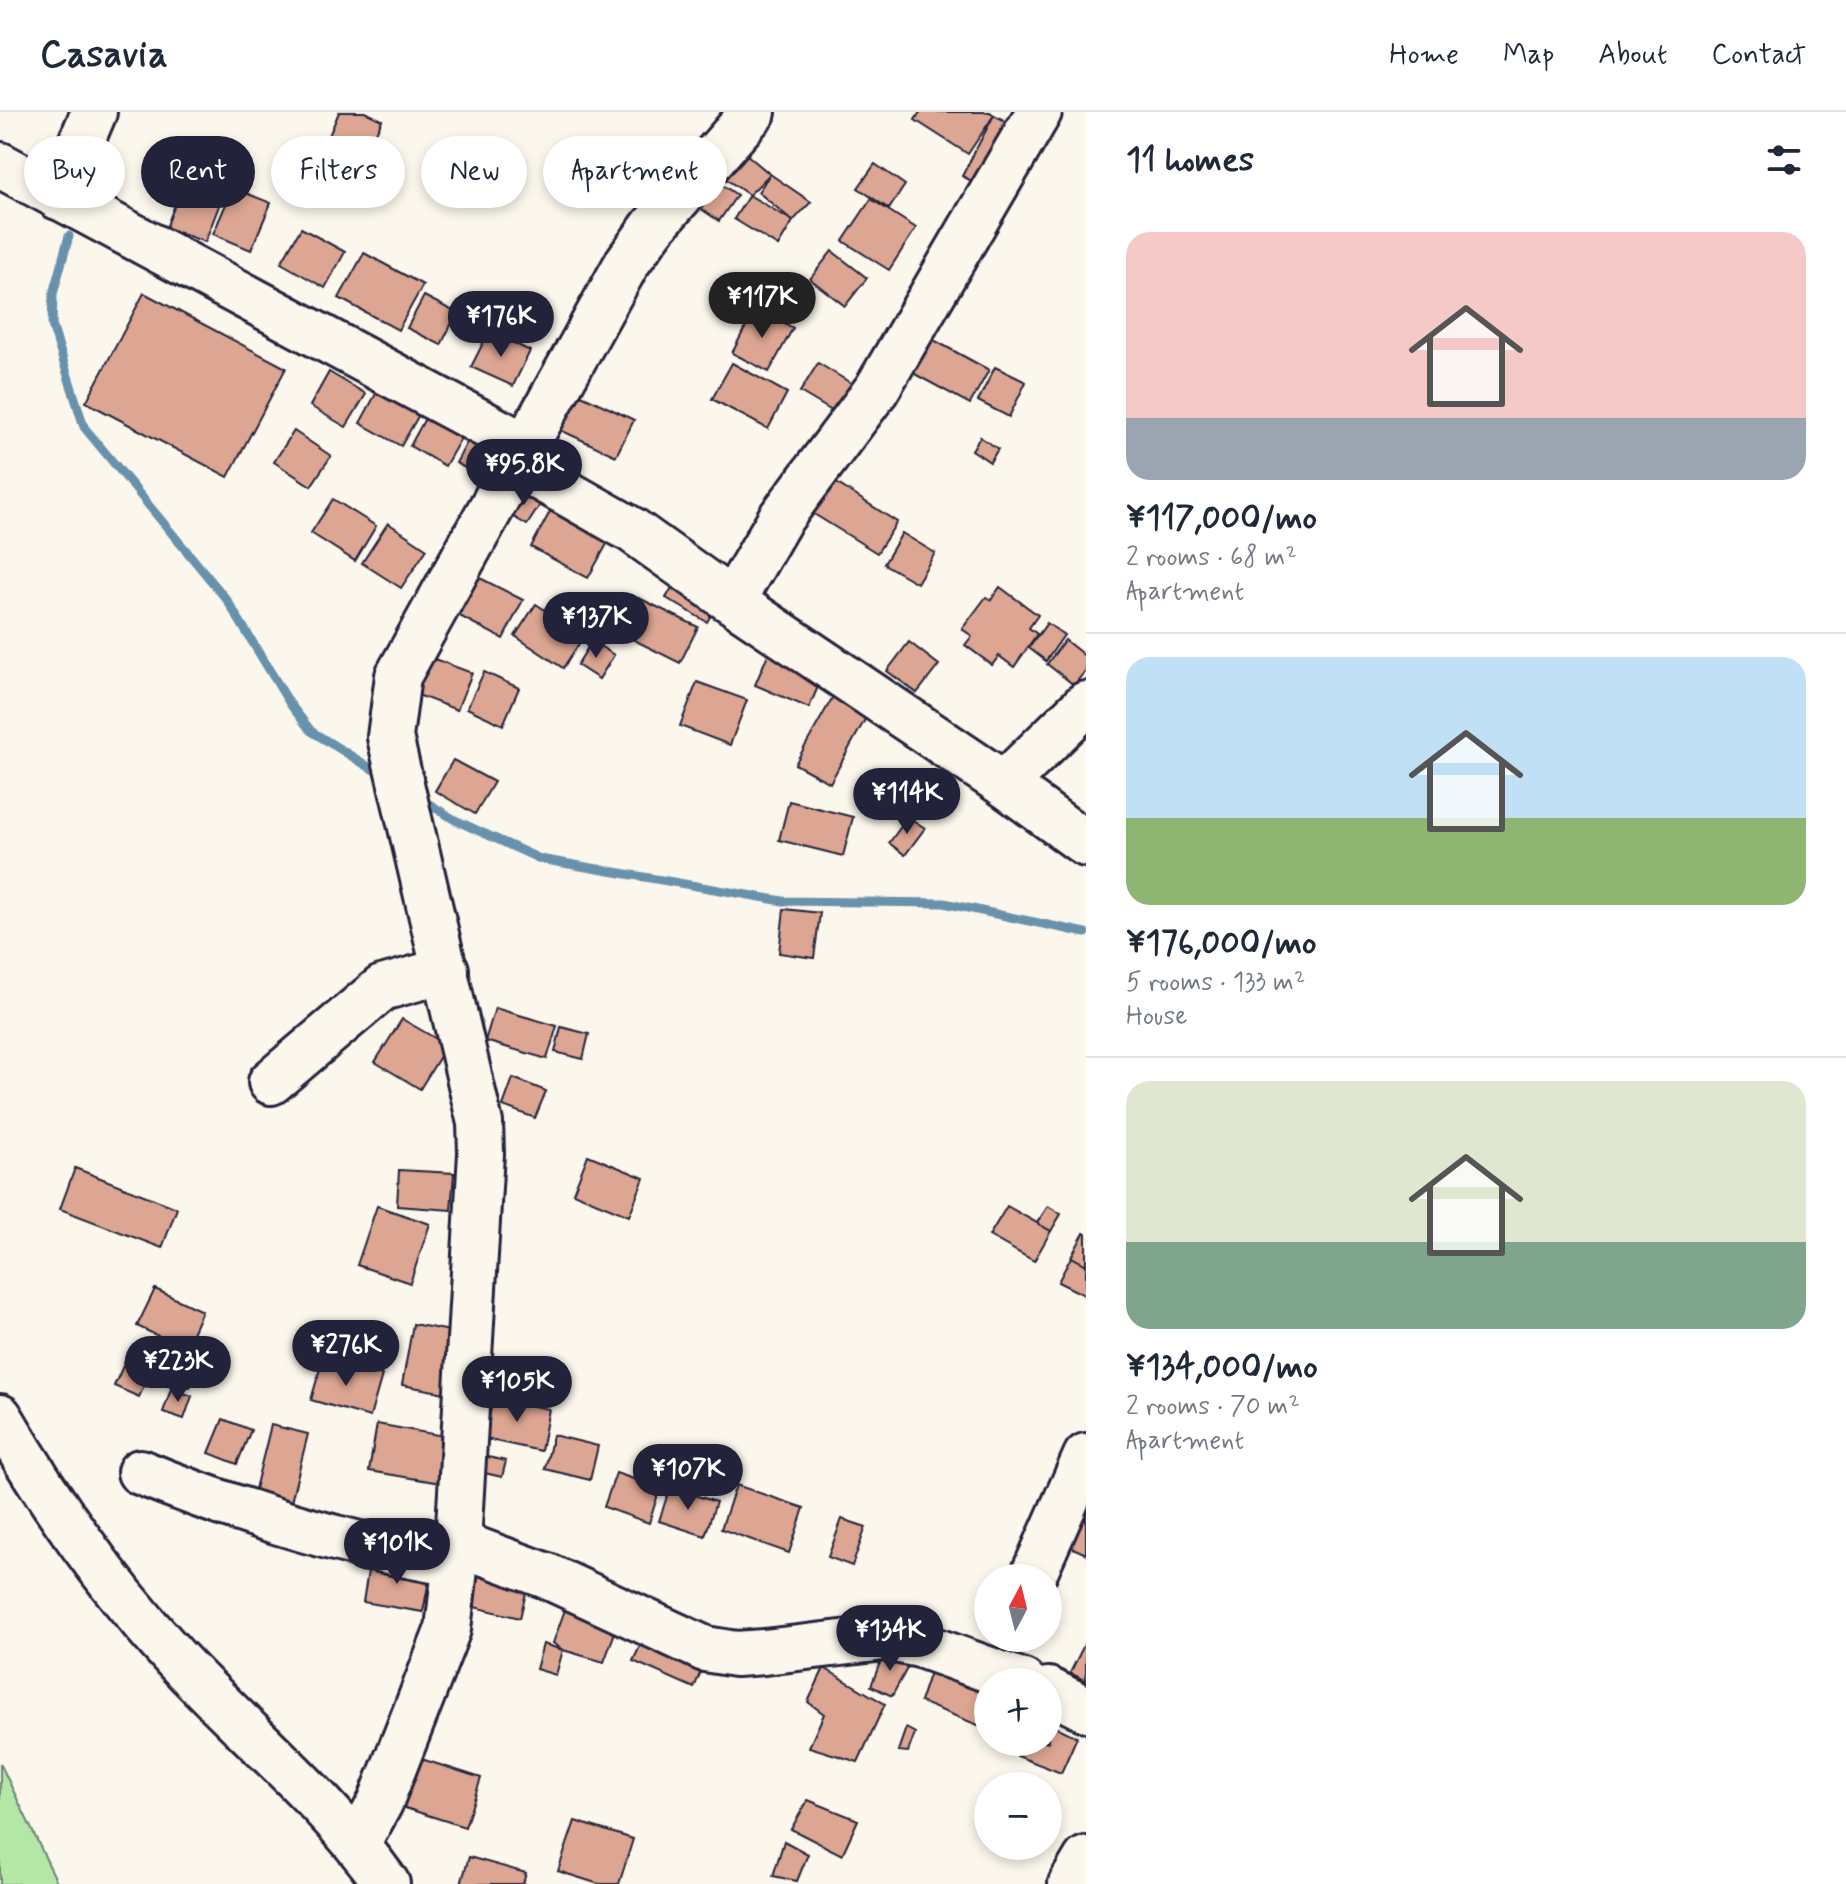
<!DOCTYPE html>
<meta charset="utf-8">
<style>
:root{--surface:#fff;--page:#f6f6f7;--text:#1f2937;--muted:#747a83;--line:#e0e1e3;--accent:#22223b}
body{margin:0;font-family:Mynerve,sans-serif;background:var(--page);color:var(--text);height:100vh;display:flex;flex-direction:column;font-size:30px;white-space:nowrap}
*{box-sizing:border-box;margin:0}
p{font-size:26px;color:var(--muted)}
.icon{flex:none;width:44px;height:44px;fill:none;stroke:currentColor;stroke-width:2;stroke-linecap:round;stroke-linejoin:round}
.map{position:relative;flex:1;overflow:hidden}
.drawer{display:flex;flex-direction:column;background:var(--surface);width:760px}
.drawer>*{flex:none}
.hud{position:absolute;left:24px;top:24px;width:760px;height:72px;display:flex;gap:16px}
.needle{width:52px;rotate:7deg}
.controls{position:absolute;left:974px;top:1452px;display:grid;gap:16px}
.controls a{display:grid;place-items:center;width:88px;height:88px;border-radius:50%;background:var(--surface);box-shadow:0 4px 12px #0003;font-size:40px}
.price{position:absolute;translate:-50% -68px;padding:0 18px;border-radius:28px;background:var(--accent);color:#fff;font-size:26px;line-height:52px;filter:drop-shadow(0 2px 4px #0008)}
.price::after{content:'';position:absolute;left:50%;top:48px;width:24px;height:18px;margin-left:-12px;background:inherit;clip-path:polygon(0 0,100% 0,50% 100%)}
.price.current{background:#222;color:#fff}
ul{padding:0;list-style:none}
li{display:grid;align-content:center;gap:16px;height:424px;padding:0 40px}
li+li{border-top:2px solid var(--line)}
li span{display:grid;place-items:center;height:248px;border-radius:24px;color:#555}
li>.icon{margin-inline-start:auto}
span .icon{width:144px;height:144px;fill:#fffc;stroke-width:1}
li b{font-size:34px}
h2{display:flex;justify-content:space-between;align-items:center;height:96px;padding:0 40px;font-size:34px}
.tag{padding:0 28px;border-radius:36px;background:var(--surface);box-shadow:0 4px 12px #0003;font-size:28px;line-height:72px}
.tag.current{background:var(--accent);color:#fff}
header{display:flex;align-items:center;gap:48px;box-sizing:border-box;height:112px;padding:0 40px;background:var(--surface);border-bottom:2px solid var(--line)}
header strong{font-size:38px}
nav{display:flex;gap:44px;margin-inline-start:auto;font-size:28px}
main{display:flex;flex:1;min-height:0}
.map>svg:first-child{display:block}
.green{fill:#b4e6a6;stroke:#6b8470;stroke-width:2}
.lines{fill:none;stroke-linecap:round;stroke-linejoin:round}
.stream{stroke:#6892ac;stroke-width:9}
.building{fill:#dca692;stroke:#22223b;stroke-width:2}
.minor-casing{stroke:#22223b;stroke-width:50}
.major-casing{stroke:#22223b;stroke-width:50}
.minor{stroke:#fbf7ec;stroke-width:44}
.major{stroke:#fbf7ec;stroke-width:44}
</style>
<header>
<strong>Casavia</strong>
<nav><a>Home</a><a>Map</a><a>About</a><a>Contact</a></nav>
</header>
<main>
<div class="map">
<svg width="1086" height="1772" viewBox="0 0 1086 1772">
<rect width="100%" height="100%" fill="#fbf7ec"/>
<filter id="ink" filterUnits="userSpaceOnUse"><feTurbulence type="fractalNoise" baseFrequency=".0125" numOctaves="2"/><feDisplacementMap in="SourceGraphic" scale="16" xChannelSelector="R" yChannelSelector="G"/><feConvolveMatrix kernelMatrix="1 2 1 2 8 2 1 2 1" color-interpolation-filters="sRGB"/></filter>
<g filter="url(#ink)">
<!-- green -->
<polygon class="green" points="0,1651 58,1772 0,1772"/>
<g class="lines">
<!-- stream -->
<g class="stream">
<polyline points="69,124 53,182 52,213 84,315 227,488 290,592 311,619 385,665"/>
<polyline points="418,685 455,708 540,747 783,789 944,791 1086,821"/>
</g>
</g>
<!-- building -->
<g class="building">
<polygon points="339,0 365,0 382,8 361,54 323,38"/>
<polygon points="920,0 990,0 994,3 968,42 915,8"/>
<polygon points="994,3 1023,18 991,79 962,64"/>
<polygon points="740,37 770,62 749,83 720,63"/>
<polygon points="875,52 905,73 889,97 858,76"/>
<polygon points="189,56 228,70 205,130 166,116"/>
<polygon points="770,62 811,90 793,109 758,80"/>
<polygon points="715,68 737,83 719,109 697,94"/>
<polygon points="233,76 271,91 251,138 213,122"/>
<polygon points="749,83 793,109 778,134 734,107"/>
<polygon points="871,87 916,116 889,158 843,129"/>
<polygon points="301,116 345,140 325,176 281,151"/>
<polygon points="832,139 867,166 845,194 810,167"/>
<polygon points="364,141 423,173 398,218 339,186"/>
<polygon points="144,181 286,256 228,365 86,290"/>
<polygon points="424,184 457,201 441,233 407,216"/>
<polygon points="756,195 793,216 769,260 732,241"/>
<polygon points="489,219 530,239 513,274 471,255"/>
<polygon points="930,226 989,258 970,292 911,260"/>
<polygon points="732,251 787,281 768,317 712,287"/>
<polygon points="818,251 859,276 842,305 800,280"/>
<polygon points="995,255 1026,270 1009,305 978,289"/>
<polygon points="329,260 366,282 346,315 310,294"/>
<polygon points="378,278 420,301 401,334 360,311"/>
<polygon points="573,279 634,308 616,344 556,316"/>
<polygon points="429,299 465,319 445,354 410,334"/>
<polygon points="294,319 331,344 311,374 274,350"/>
<polygon points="473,319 508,337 491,370 456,351"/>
<polygon points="980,325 998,337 990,350 972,338"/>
<polygon points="830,367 897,410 877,441 809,399"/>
<polygon points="522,377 542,390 527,413 507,401"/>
<polygon points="333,387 376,414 355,449 311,421"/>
<polygon points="553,394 611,425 588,466 531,435"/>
<polygon points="388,411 427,437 401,476 362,451"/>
<polygon points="902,421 935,441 917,471 884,452"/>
<polygon points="681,460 723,483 707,510 666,486"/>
<polygon points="474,463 523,488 503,527 454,501"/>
<polygon points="1000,475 1038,503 1029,516 1037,522 1014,555 999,544 992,553 965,533 972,524 962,517 986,485 991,488"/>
<polygon points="639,486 698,515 680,551 622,522"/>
<polygon points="536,492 584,524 563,556 515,524"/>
<polygon points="1047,511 1064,523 1046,549 1029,536"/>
<polygon points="1065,528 1086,545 1086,558 1074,573 1047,552"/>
<polygon points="592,529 614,543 599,567 577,553"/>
<polygon points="909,530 939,553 917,581 887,559"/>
<polygon points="771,535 825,558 809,596 755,573"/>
<polygon points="429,545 472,561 457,598 415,582"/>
<polygon points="484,560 519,576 503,613 467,596"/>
<polygon points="697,570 747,588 730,633 680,614"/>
<polygon points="839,574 873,593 830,671 795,652"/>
<polygon points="453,648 494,670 475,702 435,679"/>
<polygon points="789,689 853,705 843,744 779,728"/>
<polygon points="908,705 925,716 905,743 889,731"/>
<polygon points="784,797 820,801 814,846 779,841"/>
<polygon points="495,896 557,914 547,947 485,929"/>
<polygon points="402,907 447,933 420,977 375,950"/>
<polygon points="561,915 589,922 583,947 555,940"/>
<polygon points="513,966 546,979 535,1006 503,994"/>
<polygon points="588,1043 644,1066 629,1104 573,1081"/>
<polygon points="75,1056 177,1096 162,1136 60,1097"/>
<polygon points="399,1058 454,1061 451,1098 397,1094"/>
<polygon points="377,1094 430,1112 410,1171 357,1153"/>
<polygon points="1007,1094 1051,1119 1034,1149 989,1124"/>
<polygon points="1048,1094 1061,1102 1051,1119 1037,1111"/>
<polygon points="1084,1121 1086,1122 1086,1153 1071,1145"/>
<polygon points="1071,1145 1086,1153 1086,1184 1058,1170"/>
<polygon points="155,1177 202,1199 185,1237 137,1214"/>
<polygon points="413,1212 456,1220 445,1281 402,1273"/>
<polygon points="127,1245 152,1257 139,1285 114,1274"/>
<polygon points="323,1246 382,1263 370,1305 311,1288"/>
<polygon points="178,1251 196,1258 190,1275 171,1269"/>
<polygon points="171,1277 192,1284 184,1307 163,1300"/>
<polygon points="493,1286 549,1297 541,1339 485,1327"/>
<polygon points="223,1307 251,1318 237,1352 209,1341"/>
<polygon points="377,1312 449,1325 441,1371 369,1359"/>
<polygon points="271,1313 308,1322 291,1390 254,1381"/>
<polygon points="553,1323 598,1334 590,1368 545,1357"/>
<polygon points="479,1343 506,1349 502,1365 476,1359"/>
<polygon points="616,1361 660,1376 649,1411 604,1395"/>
<polygon points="736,1373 804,1396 789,1441 721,1417"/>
<polygon points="670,1375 716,1390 705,1424 659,1409"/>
<polygon points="1086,1394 1086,1442 1062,1431"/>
<polygon points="842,1407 866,1415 852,1454 828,1445"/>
<polygon points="370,1447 431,1458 423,1500 363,1490"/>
<polygon points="475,1456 529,1468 520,1506 466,1493"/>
<polygon points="567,1492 618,1512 604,1550 563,1538 553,1531"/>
<polygon points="647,1519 707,1545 694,1576 633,1549"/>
<polygon points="1086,1529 1086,1569 1070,1561"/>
<polygon points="543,1532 563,1538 556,1563 536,1557"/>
<polygon points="885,1538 910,1551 892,1584 871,1574"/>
<polygon points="935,1545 988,1570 988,1617 920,1590"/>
<polygon points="824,1556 885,1592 858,1650 809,1635 824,1602 808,1590"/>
<polygon points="1048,1611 1077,1625 1061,1661 1017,1644 1021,1630 1048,1630"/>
<polygon points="906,1616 915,1621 908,1640 898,1639"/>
<polygon points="415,1645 481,1666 465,1715 399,1694"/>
<polygon points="808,1688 858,1708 842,1743 791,1717"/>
<polygon points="575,1709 633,1727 619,1772 599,1772 558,1759"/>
<polygon points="784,1729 808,1742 797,1769 773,1764"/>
<polygon points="469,1745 526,1761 523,1772 461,1772"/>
</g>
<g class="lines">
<!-- minor casing -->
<g class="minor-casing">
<g id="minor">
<polyline points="0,53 527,335"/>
<polyline points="58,85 94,0"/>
<polyline points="517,353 632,418 723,483 1004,672 1086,732"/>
<polyline points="733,488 780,407 877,277 1039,0"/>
<polyline points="1004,672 1086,592"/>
<polyline points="271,970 382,876 446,858"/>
<path d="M0,1305C50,1391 107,1472 175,1546C246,1622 326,1686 387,1772"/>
<path d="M140,1360C243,1402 346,1434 456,1452"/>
<polyline points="458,1431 547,1464 705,1537 736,1542 764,1540 884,1526 920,1533 1023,1570"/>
<polyline points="1032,1466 1086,1344"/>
<polyline points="1048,1578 1086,1597"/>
<polyline points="358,1731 380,1691 448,1517 458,1431 481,1041 480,1011 390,625 398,564 627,151 653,115 753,0"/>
</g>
</g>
<!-- major casing -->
<g class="major-casing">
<polyline id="major" points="1071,1772 1086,1747"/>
</g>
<!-- minor -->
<use href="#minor" class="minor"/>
<!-- major -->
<use href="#major" class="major"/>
</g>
</g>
</svg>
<div class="controls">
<a><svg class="needle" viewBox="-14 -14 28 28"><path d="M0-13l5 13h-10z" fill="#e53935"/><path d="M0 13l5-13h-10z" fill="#747a83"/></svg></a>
<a>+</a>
<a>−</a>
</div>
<b class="price current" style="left:762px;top:228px">¥117K</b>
<b class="price" style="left:501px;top:247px">¥176K</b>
<b class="price" style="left:524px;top:395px">¥95.8K</b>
<b class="price" style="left:596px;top:548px">¥137K</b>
<b class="price" style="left:907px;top:724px">¥114K</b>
<b class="price" style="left:346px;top:1276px">¥276K</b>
<b class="price" style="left:178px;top:1292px">¥223K</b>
<b class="price" style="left:517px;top:1312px">¥105K</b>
<b class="price" style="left:688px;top:1400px">¥107K</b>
<b class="price" style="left:397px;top:1474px">¥101K</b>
<b class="price" style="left:890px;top:1561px">¥134K</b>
<div class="hud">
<a class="tag">Buy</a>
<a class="tag current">Rent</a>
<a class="tag">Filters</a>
<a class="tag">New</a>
<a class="tag">Apartment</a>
</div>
</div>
<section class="drawer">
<h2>11 homes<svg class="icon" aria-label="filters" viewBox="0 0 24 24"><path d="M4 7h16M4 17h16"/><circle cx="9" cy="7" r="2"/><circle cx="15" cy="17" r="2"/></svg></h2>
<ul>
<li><span style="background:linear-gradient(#f6c9c9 75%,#9aa5b1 0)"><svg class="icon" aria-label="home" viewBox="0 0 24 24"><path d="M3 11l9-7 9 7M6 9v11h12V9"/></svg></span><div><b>¥117,000/mo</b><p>2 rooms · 68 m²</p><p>Apartment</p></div></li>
<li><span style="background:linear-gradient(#bfe0f5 65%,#8fb573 0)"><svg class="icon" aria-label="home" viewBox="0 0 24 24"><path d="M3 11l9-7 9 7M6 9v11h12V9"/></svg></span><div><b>¥176,000/mo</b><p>5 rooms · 133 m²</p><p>House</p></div></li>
<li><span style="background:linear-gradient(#dfe7d0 65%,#7fa58c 0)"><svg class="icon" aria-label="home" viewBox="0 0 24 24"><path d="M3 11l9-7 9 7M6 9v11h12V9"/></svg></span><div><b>¥134,000/mo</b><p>2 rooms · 70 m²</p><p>Apartment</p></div></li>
</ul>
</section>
</main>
